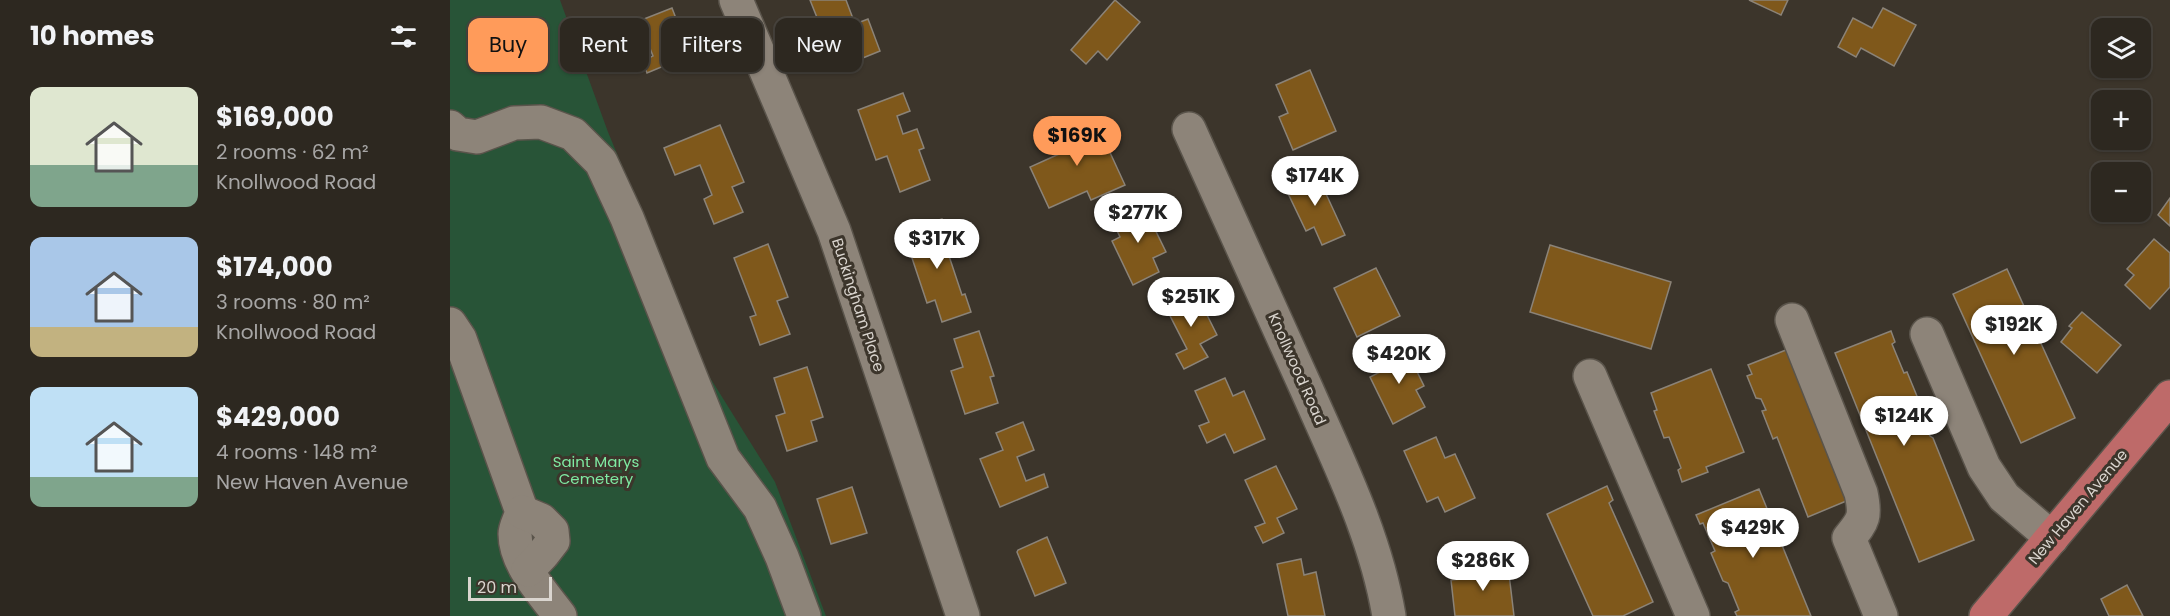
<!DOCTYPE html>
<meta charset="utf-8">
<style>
:root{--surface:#2d2820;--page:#353029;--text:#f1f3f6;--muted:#a7a6a5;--line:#48443e;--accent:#ff9b5a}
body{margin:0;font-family:Poppins,sans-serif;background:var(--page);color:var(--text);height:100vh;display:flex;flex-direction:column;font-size:22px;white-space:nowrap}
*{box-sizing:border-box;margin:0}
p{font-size:20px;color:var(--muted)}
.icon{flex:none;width:33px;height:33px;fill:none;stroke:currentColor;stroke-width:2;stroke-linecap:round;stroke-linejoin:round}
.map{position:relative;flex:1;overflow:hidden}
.panel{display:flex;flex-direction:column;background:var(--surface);width:450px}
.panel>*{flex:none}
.top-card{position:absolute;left:18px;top:18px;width:570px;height:54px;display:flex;gap:12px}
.tools{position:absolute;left:1641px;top:18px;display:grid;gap:12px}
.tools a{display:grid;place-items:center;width:60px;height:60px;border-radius:12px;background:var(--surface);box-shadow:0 2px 4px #0004,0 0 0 2px var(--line);font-size:30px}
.scale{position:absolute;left:18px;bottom:15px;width:84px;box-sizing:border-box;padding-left:6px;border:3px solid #dad5cf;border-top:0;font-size:16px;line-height:21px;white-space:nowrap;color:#dad5cf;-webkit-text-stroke:4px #3c352b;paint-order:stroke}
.price{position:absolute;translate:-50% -51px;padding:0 14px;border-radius:21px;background:#fff;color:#222;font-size:20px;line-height:39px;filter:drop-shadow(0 2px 3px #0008)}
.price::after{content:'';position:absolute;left:50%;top:36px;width:18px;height:14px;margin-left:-9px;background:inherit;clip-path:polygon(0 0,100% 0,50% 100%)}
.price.selected{background:var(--accent);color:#111}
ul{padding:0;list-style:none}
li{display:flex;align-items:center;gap:18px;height:150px;padding:0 30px}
li span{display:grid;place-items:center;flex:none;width:168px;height:120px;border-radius:12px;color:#555}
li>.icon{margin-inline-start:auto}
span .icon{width:72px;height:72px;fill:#fffc;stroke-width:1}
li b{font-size:26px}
h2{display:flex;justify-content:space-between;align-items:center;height:72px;padding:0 30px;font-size:26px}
.chip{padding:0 21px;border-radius:12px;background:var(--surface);box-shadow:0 2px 4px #0004,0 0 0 2px var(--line);font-size:21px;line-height:54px}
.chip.selected{background:var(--accent);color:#111}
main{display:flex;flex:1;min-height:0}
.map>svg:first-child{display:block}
.green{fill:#285437}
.building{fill:#7f581b;stroke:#8b8378;stroke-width:1.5}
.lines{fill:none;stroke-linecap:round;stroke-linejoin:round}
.minor-casing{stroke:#5a544b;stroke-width:36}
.major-casing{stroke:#5a544b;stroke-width:36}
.minor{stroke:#8d8479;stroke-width:33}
.major{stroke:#be6a69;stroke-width:33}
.labels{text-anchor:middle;stroke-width:6;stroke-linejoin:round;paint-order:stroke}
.street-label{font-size:15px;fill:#dad5cf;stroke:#3c352b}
.park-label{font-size:15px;fill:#7eeaa2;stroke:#3c352b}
</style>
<main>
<section class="panel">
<h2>10 homes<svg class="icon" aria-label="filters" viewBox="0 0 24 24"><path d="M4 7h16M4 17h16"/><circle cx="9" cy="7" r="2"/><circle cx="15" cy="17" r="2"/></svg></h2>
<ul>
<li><span style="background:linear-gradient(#dfe7d0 65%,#7fa58c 0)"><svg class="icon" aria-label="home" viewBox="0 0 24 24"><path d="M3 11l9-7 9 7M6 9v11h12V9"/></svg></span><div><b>$169,000</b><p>2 rooms · 62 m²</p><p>Knollwood Road</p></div></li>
<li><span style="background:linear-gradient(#a9c7e8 75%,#c2b280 0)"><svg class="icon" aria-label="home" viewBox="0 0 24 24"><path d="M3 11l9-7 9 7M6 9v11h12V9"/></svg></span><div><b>$174,000</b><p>3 rooms · 80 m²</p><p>Knollwood Road</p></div></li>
<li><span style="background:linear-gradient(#bfe0f5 75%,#7fa58c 0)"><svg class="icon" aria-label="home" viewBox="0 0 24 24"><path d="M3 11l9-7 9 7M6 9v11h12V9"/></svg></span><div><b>$429,000</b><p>4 rooms · 148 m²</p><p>New Haven Avenue</p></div></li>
</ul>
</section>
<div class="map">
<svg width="1720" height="616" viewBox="0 0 1720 616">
<rect width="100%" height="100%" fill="#3c352b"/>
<!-- green -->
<polygon class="green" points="0,0 110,0 158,132 259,376 325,482 376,616 0,616"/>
<!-- building -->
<g class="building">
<polygon points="360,0 396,0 405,24 418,19 430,51 398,64 386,31 374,35"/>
<polygon points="665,0 690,22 657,60 648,51 636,64 621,50"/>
<polygon points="1299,0 1338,0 1331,15"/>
<polygon points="222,8 240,55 197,73 193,61 203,56 189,21"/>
<polygon points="1433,8 1466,25 1444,66 1411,48 1406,57 1388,47 1403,18 1422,28"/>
<polygon points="860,70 886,131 843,150 829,117 838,113 826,85"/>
<polygon points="453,93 460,111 447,116 453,134 467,129 474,148 469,150 480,180 450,192 437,156 426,160 408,110"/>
<polygon points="631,119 640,138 651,133 675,185 641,200 637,191 599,208 580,167 609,154 600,134"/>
<polygon points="270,125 294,182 282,187 293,212 264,224 254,199 262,195 250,165 225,175 214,148"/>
<polygon points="865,170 895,235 872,245 864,227 856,231 834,185"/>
<polygon points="1720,198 1720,226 1708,215"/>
<polygon points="693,205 716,252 703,258 709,272 683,285 662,241 670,237 662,220"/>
<polygon points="492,219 499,239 494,241 512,295 515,294 521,312 492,322 485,300 477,303 460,252 465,250 458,230"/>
<polygon points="1704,239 1720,253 1720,287 1700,309 1675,285 1684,275 1677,269"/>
<polygon points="318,244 338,297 327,301 340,334 310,345 300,317 306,315 284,258"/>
<polygon points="1100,245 1221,282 1201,349 1080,312"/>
<polygon points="926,268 950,316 907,337 884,288"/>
<polygon points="1557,269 1625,418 1571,443 1503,294"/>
<polygon points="745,291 767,335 750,344 758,357 734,369 726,354 737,349 715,306"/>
<polygon points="1632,312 1671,345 1647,373 1611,342 1622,328 1619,326"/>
<polygon points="529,331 544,376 540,377 548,403 515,414 501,371 513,367 504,339"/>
<polygon points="1441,331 1445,342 1442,344 1454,373 1457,372 1469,401 1466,402 1480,436 1483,438 1524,540 1469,562 1385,353"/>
<polygon points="953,343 974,386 966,390 975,407 943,424 920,377 938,368 931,354"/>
<polygon points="1341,348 1401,499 1358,517 1327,437 1323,439 1312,411 1316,410 1311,399 1306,398 1297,376 1302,374 1298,365"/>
<polygon points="357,367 373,417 361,421 367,441 337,451 326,416 335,413 324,378"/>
<polygon points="1261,369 1294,452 1256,467 1258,472 1232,482 1228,470 1231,468 1219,437 1214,438 1204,411 1207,410 1201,393"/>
<polygon points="775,378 783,396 794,391 815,439 784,453 775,434 757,443 749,426 759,422 745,391"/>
<polygon points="573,422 584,450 567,457 576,481 594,474 598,487 550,507 530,459 553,450 546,433"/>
<polygon points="986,437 995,458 1005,454 1025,498 995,512 988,497 977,502 954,451"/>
<polygon points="826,466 847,509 827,518 834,533 813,543 805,527 815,523 795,480"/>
<polygon points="1157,486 1163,500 1159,503 1203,602 1173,616 1143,616 1097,514"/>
<polygon points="402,487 417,533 381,544 367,499"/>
<polygon points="1309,489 1361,616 1287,616 1285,612 1289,610 1278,583 1273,581 1261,553 1265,551 1253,523 1250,524 1246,515"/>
<polygon points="597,537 616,583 585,596 567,552 568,550"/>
<polygon points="1044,557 1046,575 1059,574 1064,616 1005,616 1001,580 1021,578 1019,560"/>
<polygon points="851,559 854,575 866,572 875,616 838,616 827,564"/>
<polygon points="1677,585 1693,616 1659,616 1651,599"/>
</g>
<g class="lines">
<!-- minor casing -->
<g class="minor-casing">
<g id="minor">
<polyline points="286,0 384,231 513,616"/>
<polyline points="0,127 8,134 27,137 64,123 91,122 123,134 151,162 177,218 273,458 310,508 332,557 354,616"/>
<path d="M739,129C778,216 818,303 857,390C889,463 926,537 939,616"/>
<path d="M1342,320L1411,493C1416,516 1414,520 1399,538L1431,616"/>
<path d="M0,324L10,339L72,512C70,519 65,527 65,534C65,564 93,593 110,616"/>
<polyline points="1477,334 1534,467 1554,497 1602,538"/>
<polyline points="1140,376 1243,616"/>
<polyline points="72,512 91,520 102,531 103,541 93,554 78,570"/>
</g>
</g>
<!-- major casing -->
<g class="major-casing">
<polyline id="major" points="1536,616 1720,397"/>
</g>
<!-- minor -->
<use href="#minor" class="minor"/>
<!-- major -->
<use href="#major" class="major"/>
</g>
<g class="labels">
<!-- street labels -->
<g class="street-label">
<text transform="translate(408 305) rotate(72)" y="5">Buckingham Place</text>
<text transform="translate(847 369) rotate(66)" y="5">Knollwood Road</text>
<text transform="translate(1628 507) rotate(-50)" y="5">New Haven Avenue</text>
</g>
<!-- park labels -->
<g class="park-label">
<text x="146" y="467">Saint Marys<tspan x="146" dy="17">Cemetery</tspan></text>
</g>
</g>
</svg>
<div class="tools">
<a><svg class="icon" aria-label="layers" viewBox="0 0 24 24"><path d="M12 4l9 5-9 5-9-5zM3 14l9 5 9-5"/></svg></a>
<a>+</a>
<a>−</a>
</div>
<div class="scale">20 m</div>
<b class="price selected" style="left:627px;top:167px">$169K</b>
<b class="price" style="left:865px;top:207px">$174K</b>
<b class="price" style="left:688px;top:244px">$277K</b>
<b class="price" style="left:487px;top:270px">$317K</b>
<b class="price" style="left:741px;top:328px">$251K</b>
<b class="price" style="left:1564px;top:356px">$192K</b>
<b class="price" style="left:949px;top:385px">$420K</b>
<b class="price" style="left:1454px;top:447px">$124K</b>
<b class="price" style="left:1303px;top:559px">$429K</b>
<b class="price" style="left:1033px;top:592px">$286K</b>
<div class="top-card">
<a class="chip selected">Buy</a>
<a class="chip">Rent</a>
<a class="chip">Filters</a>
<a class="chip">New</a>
</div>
</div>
</main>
